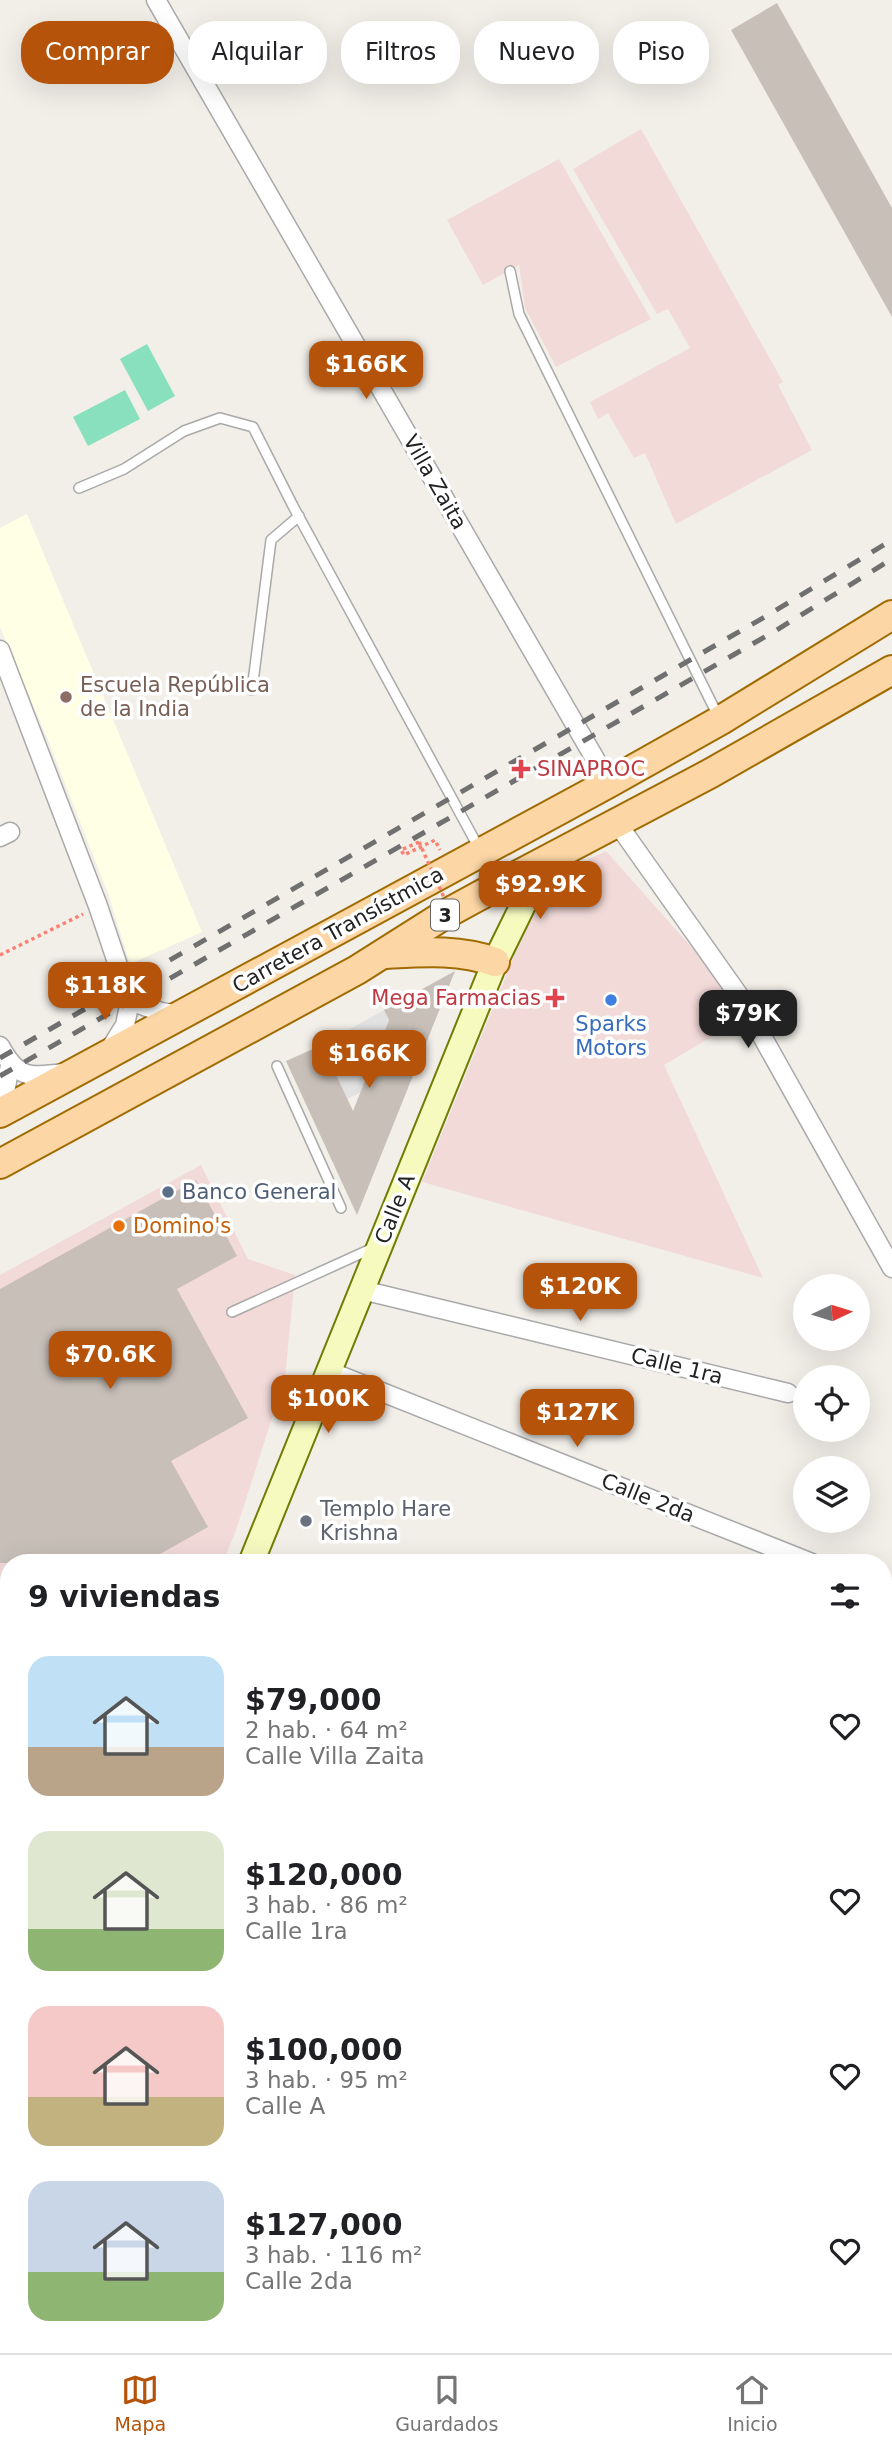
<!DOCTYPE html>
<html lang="es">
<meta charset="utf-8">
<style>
:root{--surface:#fff;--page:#f2f2f2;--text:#202124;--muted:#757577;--line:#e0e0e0;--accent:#b45309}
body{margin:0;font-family:"DejaVu Sans",sans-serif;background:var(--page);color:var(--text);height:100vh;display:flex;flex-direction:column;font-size:26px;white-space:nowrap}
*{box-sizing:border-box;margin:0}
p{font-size:23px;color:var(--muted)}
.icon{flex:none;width:38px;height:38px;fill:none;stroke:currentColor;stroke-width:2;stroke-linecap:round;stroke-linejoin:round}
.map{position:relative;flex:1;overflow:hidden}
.panel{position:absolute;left:0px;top:1554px;width:892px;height:800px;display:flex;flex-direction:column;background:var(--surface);border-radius:28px 28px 0 0;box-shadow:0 7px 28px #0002}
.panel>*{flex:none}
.banner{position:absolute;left:21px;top:21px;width:850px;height:63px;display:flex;gap:14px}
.needle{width:46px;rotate:86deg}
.controls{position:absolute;left:793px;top:1274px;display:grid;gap:14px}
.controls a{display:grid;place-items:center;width:77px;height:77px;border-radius:50%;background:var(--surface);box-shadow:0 7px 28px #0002;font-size:35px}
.price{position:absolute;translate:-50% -60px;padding:0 16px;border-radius:14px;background:var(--accent);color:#fff;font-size:23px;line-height:46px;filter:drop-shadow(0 2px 4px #0008)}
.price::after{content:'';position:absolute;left:50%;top:42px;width:21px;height:16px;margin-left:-10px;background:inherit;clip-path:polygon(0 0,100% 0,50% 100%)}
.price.current{background:#222;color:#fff}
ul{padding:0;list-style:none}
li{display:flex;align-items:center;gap:21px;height:175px;padding:0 28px}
li span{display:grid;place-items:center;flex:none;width:196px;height:140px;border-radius:21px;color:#555}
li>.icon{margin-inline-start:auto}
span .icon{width:84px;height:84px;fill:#fffc;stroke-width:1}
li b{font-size:30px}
h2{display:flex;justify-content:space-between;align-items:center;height:84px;padding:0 28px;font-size:30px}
.tag{padding:0 24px;border-radius:28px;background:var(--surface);box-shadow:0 7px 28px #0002;font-size:24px;line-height:63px}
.tag.current{background:var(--accent);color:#fff}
.tab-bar{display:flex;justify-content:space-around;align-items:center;height:98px;border-top:2px solid var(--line);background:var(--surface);font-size:19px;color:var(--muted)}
.tab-bar a{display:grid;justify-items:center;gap:4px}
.tab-bar .current{color:var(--accent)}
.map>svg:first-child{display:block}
.commercial{fill:#f2dad9}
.education{fill:#ffffe5}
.pitch{fill:#88e0be}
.parking{fill:#e2e2e2}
.building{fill:#c7bfb8}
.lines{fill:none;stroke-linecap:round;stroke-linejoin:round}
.lane-casing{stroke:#a9a9a9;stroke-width:12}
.street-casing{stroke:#a9a9a9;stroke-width:21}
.secondary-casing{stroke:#707d05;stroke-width:28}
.primary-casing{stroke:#a06b00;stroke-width:32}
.path{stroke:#fa8072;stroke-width:3.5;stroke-dasharray:3.5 3.5;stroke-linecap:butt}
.lane{stroke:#fff;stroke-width:9}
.street{stroke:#fff;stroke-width:18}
.secondary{stroke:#f7fabf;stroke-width:24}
.primary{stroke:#fcd6a4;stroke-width:28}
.rail{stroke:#707070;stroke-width:5;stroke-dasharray:14 14;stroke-linecap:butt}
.path-bridge{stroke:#fa8072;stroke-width:3.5;stroke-dasharray:3.5 3.5;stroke-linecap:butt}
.education-dot{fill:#8d6e63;stroke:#fff;stroke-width:2.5}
.health-dot{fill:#e0444e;stroke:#fff;stroke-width:2.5}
.shop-dot{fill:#3f7fe0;stroke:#fff;stroke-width:2.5}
.service-dot{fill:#5c6f8a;stroke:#fff;stroke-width:2.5}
.food-dot{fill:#e8710a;stroke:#fff;stroke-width:2.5}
.worship-dot{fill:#6b7280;stroke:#fff;stroke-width:2.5}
.labels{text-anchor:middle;stroke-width:7;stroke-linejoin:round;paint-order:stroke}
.shield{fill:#fff;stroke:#646464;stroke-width:2}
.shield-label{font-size:19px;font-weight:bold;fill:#222}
.street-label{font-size:21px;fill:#222;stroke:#fff}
.education-label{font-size:21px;fill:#785e54;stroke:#fff;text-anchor:start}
.health-label{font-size:21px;fill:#be3a42;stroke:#fff;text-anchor:start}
.shop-label{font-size:21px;fill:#366cbe;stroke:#fff}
.service-label{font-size:21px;fill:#4e5e75;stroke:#fff;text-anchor:start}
.food-label{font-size:21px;fill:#c56008;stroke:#fff;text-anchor:start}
.worship-label{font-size:21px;fill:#5b616d;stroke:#fff;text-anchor:start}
</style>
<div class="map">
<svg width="892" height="2353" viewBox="0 0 892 2353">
<rect width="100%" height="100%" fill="#f2efe9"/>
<!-- commercial -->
<g class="commercial">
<polygon points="641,129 783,382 778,385 812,450 676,524 645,453 634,458 608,413 598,419 590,402 690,348 668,309 657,314 573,169"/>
<polygon points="559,159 651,319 556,367 525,308 519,265 483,285 447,220"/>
<polygon points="606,851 709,967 742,1019 664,1065 763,1278 422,1182 545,880"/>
<polygon points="201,1165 248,1259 295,1275 285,1378 237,1527 223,1563 9,1563 9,1743 0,1740 0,1275"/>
</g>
<!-- education -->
<polygon class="education" points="27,514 202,932 130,964 109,896 48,740 0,627 0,528"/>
<!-- pitch -->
<g class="pitch">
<polygon points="147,344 175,396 148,411 120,359"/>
<polygon points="125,390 140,419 88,446 73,417"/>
</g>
<!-- parking -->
<polygon class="parking" points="384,1010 389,1020 360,1093 347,1099 322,1045"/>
<!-- building -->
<g class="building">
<polygon points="777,3 892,208 892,317 731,30"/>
<polygon points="455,971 357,1215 286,1061 322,1045 353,1111 389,1020 384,1010"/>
<polygon points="196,1180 237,1256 177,1289 248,1418 171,1461 208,1527 144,1563 0,1563 0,1289"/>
</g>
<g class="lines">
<!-- lane casing -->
<g class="lane-casing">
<g id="lane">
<polyline points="510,271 519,314 718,716"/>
<polyline points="79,488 124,469 184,431 220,418 253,427 293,506 480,850"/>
<polyline points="252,690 271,540 299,516"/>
<polyline points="277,1066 341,1208"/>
<polyline points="232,1312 373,1248"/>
<polyline points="0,1996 9,1999"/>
</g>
</g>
<!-- street casing -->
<g class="street-casing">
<g id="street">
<polyline points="156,0 609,783"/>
<polyline points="0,650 98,906 130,1001 125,1025 110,1049"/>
<polyline points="617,823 740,997 892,1268"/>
<polyline points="0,837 10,832"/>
<polyline points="130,1001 161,1012 180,1015"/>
<path d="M0,1046C17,1078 29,1078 63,1073"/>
<polyline points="0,1102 6,1087 10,1065"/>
<polyline points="362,1290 788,1393"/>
<polyline points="329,1371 812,1563"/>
<polyline points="884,1591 892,1595"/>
<polyline points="884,1714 892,1695"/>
<polyline points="0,1851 9,1855"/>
<polyline points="884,1949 892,1928"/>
<polyline points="412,2345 432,2353"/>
</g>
</g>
<!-- secondary casing -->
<g class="secondary-casing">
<g id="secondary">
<polyline points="251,1563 495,962 523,905 549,860"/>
<polyline points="0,2205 9,2181"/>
</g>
</g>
<!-- primary casing -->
<g class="primary-casing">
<g id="primary">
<path d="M386,954C423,952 459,949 495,962"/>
<polyline points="0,1113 609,783 721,720 892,615"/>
<polyline points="0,1164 357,970 444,915 499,885 711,773 892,670"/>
</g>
</g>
<!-- path -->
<g class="path">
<polyline points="419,842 401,850 404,855 435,840 440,850"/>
<polyline points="0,955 83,914"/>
</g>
<!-- lane -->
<use href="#lane" class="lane"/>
<!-- street -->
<use href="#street" class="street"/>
<!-- secondary -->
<use href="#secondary" class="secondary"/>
<!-- primary -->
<use href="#primary" class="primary"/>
<!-- rail -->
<g class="rail">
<polyline points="0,1058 768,615 892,540"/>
<polyline points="0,1076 775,631 892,559"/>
</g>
<!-- path-bridge -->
<polyline class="path-bridge" points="419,842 455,922"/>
</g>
<!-- markers -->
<circle class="education-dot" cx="66" cy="697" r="7"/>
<g class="health-dot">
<path d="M517.5 758.5h7v7h7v7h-7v7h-7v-7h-7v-7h7z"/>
<path d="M551.5 987.5h7v7h7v7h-7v7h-7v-7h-7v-7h7z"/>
</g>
<circle class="shop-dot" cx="611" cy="1000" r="7"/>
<circle class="service-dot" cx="168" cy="1192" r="7"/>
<circle class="food-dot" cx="119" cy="1226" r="7"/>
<circle class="worship-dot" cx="306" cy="1521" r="7"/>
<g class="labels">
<!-- shield labels -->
<rect class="shield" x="431" y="899.5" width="28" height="31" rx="5"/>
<g class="shield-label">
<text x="445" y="922">3</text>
</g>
<!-- street labels -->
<g class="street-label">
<text transform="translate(435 482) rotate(60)" y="7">Villa Zaita</text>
<text transform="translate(338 930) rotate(-29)" y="7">Carretera Transístmica</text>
<text transform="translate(395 1209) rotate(-68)" y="7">Calle A</text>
<text transform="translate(677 1366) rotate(14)" y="7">Calle 1ra</text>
<text transform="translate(648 1498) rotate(22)" y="7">Calle 2da</text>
</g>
<!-- education labels -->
<g class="education-label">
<text x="80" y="692">Escuela República<tspan x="80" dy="24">de la India</tspan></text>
</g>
<!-- health labels -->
<g class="health-label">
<text x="537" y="776">SINAPROC</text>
<text x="541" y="1005" text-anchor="end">Mega Farmacias</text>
</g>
<!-- shop labels -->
<g class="shop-label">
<text x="611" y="1031">Sparks<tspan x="611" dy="24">Motors</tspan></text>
</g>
<!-- service labels -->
<g class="service-label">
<text x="182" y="1199">Banco General</text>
</g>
<!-- food labels -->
<g class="food-label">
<text x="133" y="1233">Domino's</text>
</g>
<!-- worship labels -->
<g class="worship-label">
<text x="320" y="1516">Templo Hare<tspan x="320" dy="24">Krishna</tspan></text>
</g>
</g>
</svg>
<div class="controls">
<a><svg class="needle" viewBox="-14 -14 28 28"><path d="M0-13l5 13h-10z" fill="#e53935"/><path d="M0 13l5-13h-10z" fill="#757577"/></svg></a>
<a><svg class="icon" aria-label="locate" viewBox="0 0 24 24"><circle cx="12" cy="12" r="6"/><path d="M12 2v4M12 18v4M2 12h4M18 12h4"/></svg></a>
<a><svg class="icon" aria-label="layers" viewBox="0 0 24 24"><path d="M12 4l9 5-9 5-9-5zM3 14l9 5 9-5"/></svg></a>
</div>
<b class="price" style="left:366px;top:401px">$166K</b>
<b class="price" style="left:540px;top:921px">$92.9K</b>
<b class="price" style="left:105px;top:1022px">$118K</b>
<b class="price current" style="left:748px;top:1050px">$79K</b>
<b class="price" style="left:369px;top:1090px">$166K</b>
<b class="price" style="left:580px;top:1323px">$120K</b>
<b class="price" style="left:110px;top:1391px">$70.6K</b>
<b class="price" style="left:328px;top:1435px">$100K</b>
<b class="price" style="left:577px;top:1449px">$127K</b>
<div class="banner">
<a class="tag current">Comprar</a>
<a class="tag">Alquilar</a>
<a class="tag">Filtros</a>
<a class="tag">Nuevo</a>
<a class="tag">Piso</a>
</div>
<section class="panel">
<h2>9 viviendas<svg class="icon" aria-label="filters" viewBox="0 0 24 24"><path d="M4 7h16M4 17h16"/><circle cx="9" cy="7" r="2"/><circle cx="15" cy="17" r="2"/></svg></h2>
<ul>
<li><span style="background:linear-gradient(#bfe0f5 65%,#b9a48a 0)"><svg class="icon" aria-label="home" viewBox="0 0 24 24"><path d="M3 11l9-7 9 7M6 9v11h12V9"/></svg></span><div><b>$79,000</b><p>2 hab. · 64 m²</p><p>Calle Villa Zaita</p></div><svg class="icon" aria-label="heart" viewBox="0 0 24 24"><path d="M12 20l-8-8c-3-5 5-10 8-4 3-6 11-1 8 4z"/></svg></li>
<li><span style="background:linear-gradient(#dfe7d0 70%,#8fb573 0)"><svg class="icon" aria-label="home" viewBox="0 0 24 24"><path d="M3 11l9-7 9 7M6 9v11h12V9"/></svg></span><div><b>$120,000</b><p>3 hab. · 86 m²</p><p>Calle 1ra</p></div><svg class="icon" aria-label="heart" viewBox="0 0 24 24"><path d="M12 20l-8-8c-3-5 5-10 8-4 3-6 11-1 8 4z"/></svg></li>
<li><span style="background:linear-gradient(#f6c9c9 65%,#c2b280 0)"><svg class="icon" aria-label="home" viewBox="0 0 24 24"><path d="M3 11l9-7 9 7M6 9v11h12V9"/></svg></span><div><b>$100,000</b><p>3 hab. · 95 m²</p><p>Calle A</p></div><svg class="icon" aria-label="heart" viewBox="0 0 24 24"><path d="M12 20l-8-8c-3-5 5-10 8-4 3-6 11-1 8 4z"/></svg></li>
<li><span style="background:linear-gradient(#c9d6e8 65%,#8fb573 0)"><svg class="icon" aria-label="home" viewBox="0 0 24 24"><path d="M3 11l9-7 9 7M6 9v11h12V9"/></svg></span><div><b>$127,000</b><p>3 hab. · 116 m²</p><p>Calle 2da</p></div><svg class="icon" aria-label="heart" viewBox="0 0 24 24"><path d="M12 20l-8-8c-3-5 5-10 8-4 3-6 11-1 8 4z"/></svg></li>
</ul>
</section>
</div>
<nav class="tab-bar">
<a class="current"><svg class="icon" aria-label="map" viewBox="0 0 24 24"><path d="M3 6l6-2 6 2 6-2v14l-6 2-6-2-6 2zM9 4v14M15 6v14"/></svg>Mapa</a>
<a><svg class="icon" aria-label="saved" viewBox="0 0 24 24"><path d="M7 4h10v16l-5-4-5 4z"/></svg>Guardados</a>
<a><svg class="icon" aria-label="home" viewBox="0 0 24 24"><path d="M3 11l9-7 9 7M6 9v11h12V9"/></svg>Inicio</a>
</nav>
